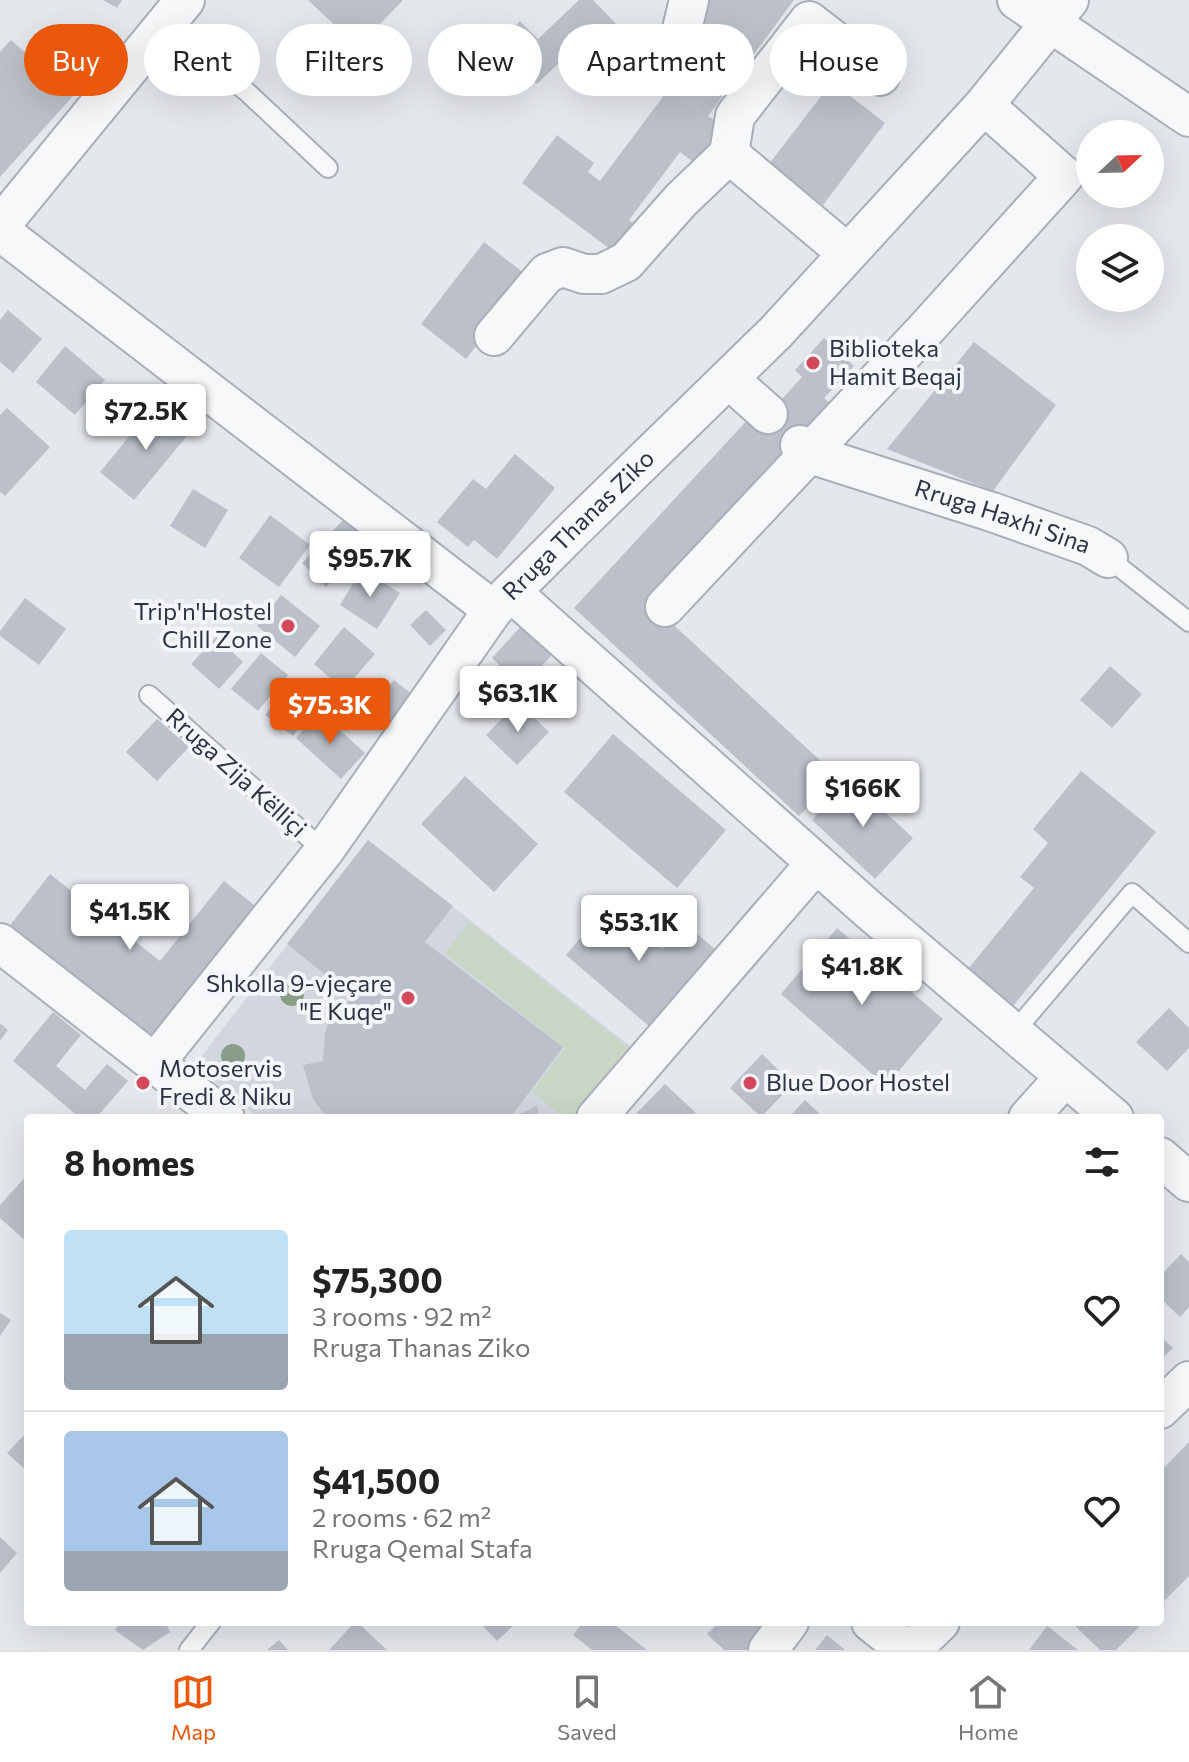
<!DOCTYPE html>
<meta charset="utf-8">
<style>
:root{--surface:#fff;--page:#f6f6f6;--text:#222;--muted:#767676;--line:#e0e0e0;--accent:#ea580c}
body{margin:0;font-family:Commissioner,sans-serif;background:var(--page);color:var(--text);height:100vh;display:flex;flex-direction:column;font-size:30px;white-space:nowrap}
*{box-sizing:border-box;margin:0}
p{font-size:26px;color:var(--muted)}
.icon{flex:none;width:44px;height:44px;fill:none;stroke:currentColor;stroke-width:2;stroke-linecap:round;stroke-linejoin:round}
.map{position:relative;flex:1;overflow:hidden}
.side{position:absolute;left:24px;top:1114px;width:1140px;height:512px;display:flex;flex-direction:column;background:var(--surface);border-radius:8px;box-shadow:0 8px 32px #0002}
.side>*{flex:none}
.guide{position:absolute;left:24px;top:24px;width:1142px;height:72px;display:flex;gap:16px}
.needle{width:52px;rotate:68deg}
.buttons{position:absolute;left:1076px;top:120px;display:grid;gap:16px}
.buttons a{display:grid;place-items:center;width:88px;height:88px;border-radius:50%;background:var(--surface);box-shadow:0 8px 32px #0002;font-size:40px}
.price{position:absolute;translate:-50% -68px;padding:0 18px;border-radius:8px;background:#fff;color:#222;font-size:26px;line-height:52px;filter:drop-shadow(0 2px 4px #0008)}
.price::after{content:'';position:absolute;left:50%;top:48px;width:24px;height:18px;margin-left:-12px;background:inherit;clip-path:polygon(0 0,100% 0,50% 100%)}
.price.on{background:var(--accent);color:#fff}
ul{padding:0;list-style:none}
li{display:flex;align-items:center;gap:24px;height:200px;padding:0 40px}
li+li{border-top:2px solid var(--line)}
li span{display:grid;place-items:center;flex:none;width:224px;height:160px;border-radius:8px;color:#555}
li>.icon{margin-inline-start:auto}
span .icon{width:96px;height:96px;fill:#fffc;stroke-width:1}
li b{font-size:34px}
h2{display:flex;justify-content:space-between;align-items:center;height:96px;padding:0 40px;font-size:34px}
.pill{padding:0 28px;border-radius:36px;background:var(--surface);box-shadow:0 8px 32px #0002;font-size:28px;line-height:72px}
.pill.on{background:var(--accent);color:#fff}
.tab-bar{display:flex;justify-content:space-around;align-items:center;height:112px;border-top:2px solid var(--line);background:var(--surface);font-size:22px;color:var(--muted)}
.tab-bar a{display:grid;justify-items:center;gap:4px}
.tab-bar .on{color:var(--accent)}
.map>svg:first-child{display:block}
.built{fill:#d2d6de}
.green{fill:#c9d6c5}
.building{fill:#bbc0ca}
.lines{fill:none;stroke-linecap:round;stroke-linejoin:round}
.minor-tunnel{stroke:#bfc3cb;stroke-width:38;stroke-dasharray:38 19;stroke-linecap:butt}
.service-casing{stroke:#a9aeb7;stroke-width:22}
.minor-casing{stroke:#a9aeb7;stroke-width:42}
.service{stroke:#f7f8fa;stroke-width:18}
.minor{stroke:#f7f8fa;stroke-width:38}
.tree{fill:#899d89}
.poi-dot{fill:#d1495b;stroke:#f4f6f9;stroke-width:3}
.labels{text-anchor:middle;stroke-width:8;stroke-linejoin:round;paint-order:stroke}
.poi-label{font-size:24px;fill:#2b3445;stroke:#f4f6f9;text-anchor:start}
.street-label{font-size:24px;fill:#2b3445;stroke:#f4f6f9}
</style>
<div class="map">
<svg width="1189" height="1650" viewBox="0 0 1189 1650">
<rect width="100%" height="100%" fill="#e4e7ec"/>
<!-- built -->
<polygon class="built" points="368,840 639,1053 580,1118 259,1118 194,1066"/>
<!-- green -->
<polygon class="green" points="469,922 635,1053 578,1118 565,1118 532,1092 565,1048 445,953"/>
<!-- building -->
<g class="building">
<polygon points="103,0 122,0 117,8"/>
<polygon points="308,0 403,0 358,47"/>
<polygon points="579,0 593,0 624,32 610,46 623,59 602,81 597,81 589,73 577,84 558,64 537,84 498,43 520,21 538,39"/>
<polygon points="698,0 794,0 708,116 728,130 700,167 680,152 629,220 639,228 618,255 522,183 557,135 594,163 588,172 600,181 712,31 688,13"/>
<polygon points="11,40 73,96 0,177 0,52"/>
<polygon points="832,82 885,123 823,205 769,164"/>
<polygon points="484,242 529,277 466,359 421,324"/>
<polygon points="8,310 42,339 13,373 0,362 0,320"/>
<polygon points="824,338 854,366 824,398 834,407 652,605 837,776 799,816 574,608 750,417 758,425 802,377 795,370"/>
<polygon points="974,342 1056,405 993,491 887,449"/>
<polygon points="65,346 105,380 75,415 36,382"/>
<polygon points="157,403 191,431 134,500 100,472"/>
<polygon points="7,408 50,447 5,496 0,492 0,415"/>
<polygon points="515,454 555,488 497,559 474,540 468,547 437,522 473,479 486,489"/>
<polygon points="193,489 228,510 205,548 170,526"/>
<polygon points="270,515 310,545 279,587 239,558"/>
<polygon points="347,516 371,539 326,587 302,563"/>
<polygon points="362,569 400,593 377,629 340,605"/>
<polygon points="281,595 320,626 295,657 257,626"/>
<polygon points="25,598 66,629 39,665 0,636 0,631"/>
<polygon points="426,610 446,630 430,646 410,625"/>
<polygon points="523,624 554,653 522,687 492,658"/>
<polygon points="344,627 375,654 344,690 314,664"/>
<polygon points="216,637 243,662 219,689 191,664"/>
<polygon points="261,653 288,675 258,711 231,689"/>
<polygon points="1110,666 1142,694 1112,728 1080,700"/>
<polygon points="394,680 418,699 392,732 368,712"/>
<polygon points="283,691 311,712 293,736 265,715"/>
<polygon points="518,702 549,732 517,765 486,735"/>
<polygon points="320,712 365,753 341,779 296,738"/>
<polygon points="157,719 189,747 157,781 126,752"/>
<polygon points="613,734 726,830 677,888 564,792"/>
<polygon points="1081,771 1156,832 1013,1006 968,969 1034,888 1020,877 1048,843 1033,829"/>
<polygon points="465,776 538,844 494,892 421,824"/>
<polygon points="850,780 913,838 875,879 812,820"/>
<polygon points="368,840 453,906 425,942 563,1047 510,1118 327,1118 313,1099 303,1065 323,1061 325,1032 332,1013 338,1004 344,1008 352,996 287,944"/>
<polygon points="50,874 160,961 224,881 258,908 153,1043 8,928"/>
<polygon points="610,903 662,949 684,923 716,950 650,1027 566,955"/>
<polygon points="837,928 943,1019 886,1086 781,994"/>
<polygon points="1169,1008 1189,1028 1189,1048 1167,1071 1136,1042"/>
<polygon points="53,1012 81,1035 56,1066 85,1090 107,1064 128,1081 96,1118 80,1118 13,1061"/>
<polygon points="0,1023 8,1030 0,1041"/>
<polygon points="762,1054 793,1084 761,1117 730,1088"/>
<polygon points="665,1084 696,1113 691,1118 632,1118"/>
<polygon points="805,1100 824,1118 788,1118"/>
<polygon points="537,1106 540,1118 512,1118"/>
<polygon points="28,1174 28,1243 0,1218 0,1205"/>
<polygon points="1181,1254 1189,1262 1189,1307 1180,1317 1160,1298 1160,1276"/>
<polygon points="0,1313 11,1320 0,1336"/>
<polygon points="1160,1336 1173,1348 1160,1361"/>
<polygon points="28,1431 28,1472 7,1453"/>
<polygon points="1189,1442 1189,1576 1160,1605 1160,1472"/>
<polygon points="0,1537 17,1553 0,1573"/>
<polygon points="120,1622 165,1622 170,1632 143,1650 115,1630"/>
<polygon points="355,1622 357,1622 387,1650 329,1650"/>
<polygon points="479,1622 517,1622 497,1641"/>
<polygon points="583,1622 611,1622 647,1650 592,1650 573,1635"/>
<polygon points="719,1622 761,1622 770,1631 752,1650 724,1650 707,1634"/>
<polygon points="1071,1622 1144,1622 1116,1650 1100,1650"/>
<polygon points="1047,1626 1078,1650 1029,1650"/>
<polygon points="827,1635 845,1650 815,1650"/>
<polygon points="279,1640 288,1650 267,1650"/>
</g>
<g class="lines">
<!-- minor-tunnel -->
<polyline class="minor-tunnel" points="678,75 717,104"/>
<!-- service casing -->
<g class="service-casing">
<g id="service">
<polyline points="163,27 246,91 328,168"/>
<polyline points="1108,558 1189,622"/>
<polyline points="149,695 324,851"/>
<polyline points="1014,1032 1132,893 1189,943"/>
<polyline points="189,1650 211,1622"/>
</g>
</g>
<!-- minor casing -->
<g class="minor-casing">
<g id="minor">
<polyline points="1017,0 1189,117"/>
<polyline points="678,75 672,71 689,0"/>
<polyline points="0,226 185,0"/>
<polyline points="0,231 493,610"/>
<polyline points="847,253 729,154 735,116 809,21 880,76"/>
<polyline points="494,336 547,273 563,267 584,274 601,274 626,262 681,200 729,154"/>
<polyline points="729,379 768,414"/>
<path id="s1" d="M800,445L810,454L992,512L1088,546L1108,558"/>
<polyline points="511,592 869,910 1114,1118"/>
<polyline points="665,607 925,330 1064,176 984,105"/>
<polyline points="0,943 225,1118"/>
<path id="s2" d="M155,1063L324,851L493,610L575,528L776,332L984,105L1069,0"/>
<polyline points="596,1118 816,863"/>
<polyline points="1028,1118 1065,1077"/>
<polyline points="1160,1157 1189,1182"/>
<polyline points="1160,1409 1189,1381"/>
<polyline points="871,1622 906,1650"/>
<polyline points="768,1650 789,1622"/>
<polyline points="911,1650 940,1622"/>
</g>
</g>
<!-- service -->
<use href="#service" class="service"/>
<!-- minor -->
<use href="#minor" class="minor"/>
</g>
<!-- trees -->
<g class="tree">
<circle cx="292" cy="994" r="12"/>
<circle cx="233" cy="1056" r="12"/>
</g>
<!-- markers -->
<g class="poi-dot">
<circle cx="813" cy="363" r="8"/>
<circle cx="288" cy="626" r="8"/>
<circle cx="408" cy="998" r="8"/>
<circle cx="143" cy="1083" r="8"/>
<circle cx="750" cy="1083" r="8"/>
</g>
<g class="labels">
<!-- poi labels -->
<g class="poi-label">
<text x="829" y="357">Biblioteka<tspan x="829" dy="28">Hamit Beqaj</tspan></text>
<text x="272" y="620" text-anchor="end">Trip'n'Hostel<tspan x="272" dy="28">Chill Zone</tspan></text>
<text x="392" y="992" text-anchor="end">Shkolla 9-vjeçare<tspan x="392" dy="28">"E Kuqe"</tspan></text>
<text x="159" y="1077">Motoservis<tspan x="159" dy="28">Fredi &amp; Niku</tspan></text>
<text x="766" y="1091">Blue Door Hostel</text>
</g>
<!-- street labels -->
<g class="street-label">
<text dy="8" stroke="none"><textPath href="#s1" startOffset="216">Rruga Haxhi Sina</textPath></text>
<text dy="8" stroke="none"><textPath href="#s2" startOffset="686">Rruga Thanas Ziko</textPath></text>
<text transform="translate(236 773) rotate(42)" y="8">Rruga Zija Këlliçi</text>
</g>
</g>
</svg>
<div class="buttons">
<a><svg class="needle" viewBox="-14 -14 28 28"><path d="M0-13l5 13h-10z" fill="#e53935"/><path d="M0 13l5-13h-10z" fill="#767676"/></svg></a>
<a><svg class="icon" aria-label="layers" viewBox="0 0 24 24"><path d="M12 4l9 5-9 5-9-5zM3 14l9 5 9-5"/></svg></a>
</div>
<b class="price" style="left:146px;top:452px">$72.5K</b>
<b class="price" style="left:370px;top:599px">$95.7K</b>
<b class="price" style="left:518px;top:734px">$63.1K</b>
<b class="price on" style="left:330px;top:746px">$75.3K</b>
<b class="price" style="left:863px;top:829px">$166K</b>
<b class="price" style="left:130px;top:952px">$41.5K</b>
<b class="price" style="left:639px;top:963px">$53.1K</b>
<b class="price" style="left:862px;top:1007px">$41.8K</b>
<div class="guide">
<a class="pill on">Buy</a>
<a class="pill">Rent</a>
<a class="pill">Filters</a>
<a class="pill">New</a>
<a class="pill">Apartment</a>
<a class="pill">House</a>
</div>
<section class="side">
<h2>8 homes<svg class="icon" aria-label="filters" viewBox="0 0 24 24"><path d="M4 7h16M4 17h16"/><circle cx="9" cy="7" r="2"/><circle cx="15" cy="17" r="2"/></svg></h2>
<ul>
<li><span style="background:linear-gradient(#bfe0f5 65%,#9aa5b1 0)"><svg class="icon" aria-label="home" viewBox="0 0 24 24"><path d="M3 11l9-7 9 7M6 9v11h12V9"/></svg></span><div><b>$75,300</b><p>3 rooms · 92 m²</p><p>Rruga Thanas Ziko</p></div><svg class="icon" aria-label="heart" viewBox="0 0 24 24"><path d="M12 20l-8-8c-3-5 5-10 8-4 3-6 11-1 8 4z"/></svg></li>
<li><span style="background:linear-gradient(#a9c7e8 75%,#9aa5b1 0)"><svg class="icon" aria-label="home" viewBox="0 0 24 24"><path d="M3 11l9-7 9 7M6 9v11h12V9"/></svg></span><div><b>$41,500</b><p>2 rooms · 62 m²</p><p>Rruga Qemal Stafa</p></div><svg class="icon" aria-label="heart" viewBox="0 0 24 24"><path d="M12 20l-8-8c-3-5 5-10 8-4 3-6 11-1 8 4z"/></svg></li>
</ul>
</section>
</div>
<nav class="tab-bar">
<a class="on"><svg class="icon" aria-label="map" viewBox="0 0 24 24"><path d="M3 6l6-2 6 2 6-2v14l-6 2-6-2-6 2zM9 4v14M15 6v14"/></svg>Map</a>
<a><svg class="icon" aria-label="saved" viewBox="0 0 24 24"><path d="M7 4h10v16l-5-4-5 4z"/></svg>Saved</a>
<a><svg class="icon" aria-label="home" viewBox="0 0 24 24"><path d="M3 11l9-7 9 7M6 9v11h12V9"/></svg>Home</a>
</nav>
